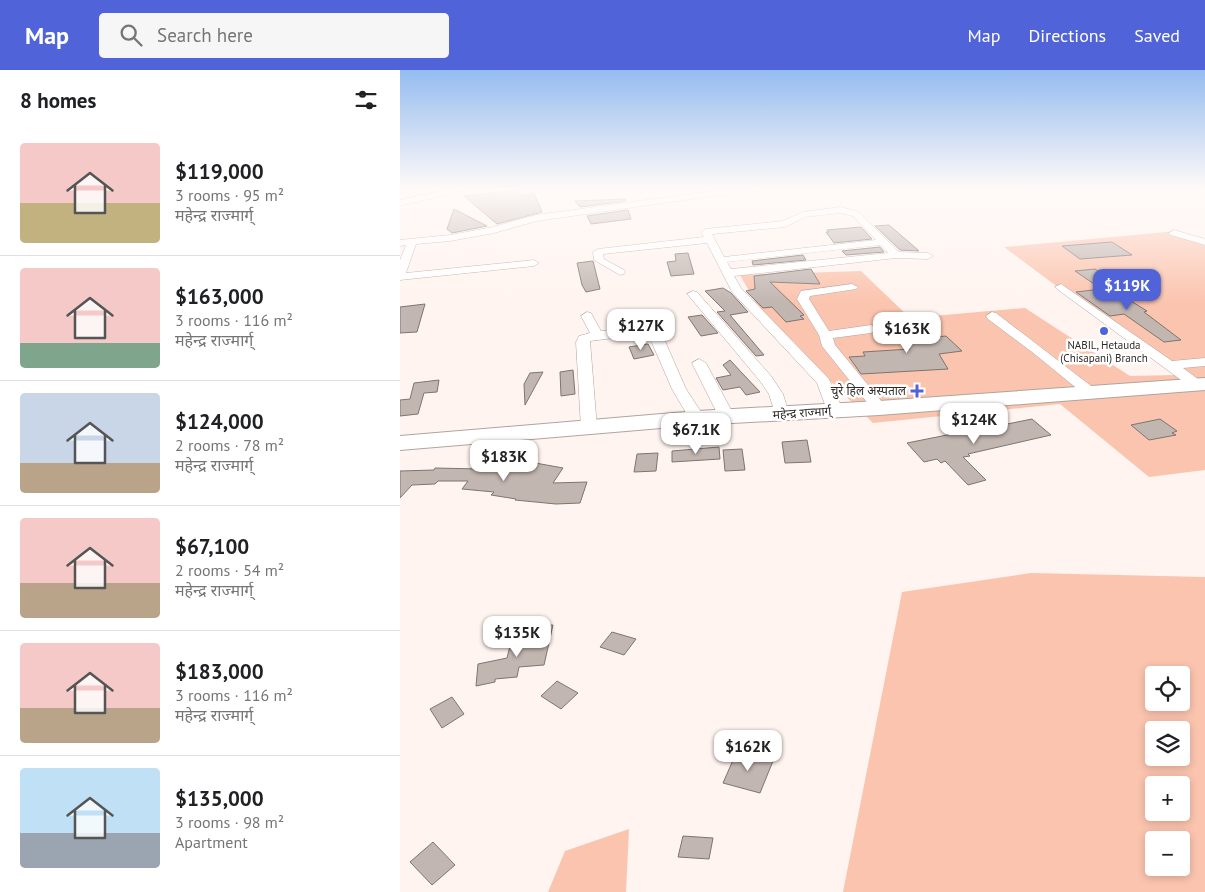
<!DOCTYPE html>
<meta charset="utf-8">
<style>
:root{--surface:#fff;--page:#f6f6f6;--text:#202124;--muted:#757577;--line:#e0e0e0;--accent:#5063d8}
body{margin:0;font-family:"PT Sans","Noto Sans Devanagari",sans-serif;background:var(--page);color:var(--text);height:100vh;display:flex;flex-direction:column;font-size:19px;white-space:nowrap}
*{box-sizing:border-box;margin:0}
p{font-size:16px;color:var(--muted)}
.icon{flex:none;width:28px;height:28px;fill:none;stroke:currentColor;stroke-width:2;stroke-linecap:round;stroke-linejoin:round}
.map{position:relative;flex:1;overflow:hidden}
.side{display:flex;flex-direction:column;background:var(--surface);width:400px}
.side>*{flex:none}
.fabs{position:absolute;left:745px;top:596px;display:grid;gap:10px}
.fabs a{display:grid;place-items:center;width:45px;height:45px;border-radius:5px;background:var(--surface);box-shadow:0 2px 8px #0003;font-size:25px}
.price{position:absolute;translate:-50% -42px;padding:0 11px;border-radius:10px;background:#fff;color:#222;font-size:16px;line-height:32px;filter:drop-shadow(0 1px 2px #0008)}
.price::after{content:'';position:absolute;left:50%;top:30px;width:15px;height:11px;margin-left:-8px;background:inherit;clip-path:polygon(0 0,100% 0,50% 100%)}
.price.current{background:var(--accent);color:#fff}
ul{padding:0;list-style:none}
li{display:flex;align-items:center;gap:15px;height:125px;padding:0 20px}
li+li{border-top:1px solid var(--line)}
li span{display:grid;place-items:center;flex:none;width:140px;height:100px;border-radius:5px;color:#555}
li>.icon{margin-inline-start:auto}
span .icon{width:60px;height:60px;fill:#fffc;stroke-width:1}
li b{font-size:21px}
h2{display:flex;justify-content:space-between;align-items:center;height:60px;padding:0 20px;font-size:21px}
header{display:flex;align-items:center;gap:30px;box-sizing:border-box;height:70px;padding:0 25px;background:var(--accent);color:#fff}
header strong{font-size:24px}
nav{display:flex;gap:28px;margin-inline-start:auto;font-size:18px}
.search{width:350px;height:45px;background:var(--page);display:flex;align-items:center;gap:12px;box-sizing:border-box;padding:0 18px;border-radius:5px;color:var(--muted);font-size:19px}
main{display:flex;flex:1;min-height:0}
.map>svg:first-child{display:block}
.green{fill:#fbc4ae;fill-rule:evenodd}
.building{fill:#c2b6b1;stroke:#7f746f}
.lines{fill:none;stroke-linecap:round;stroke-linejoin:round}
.minor-casing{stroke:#b0a49f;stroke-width:1}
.highway-casing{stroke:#b0a49f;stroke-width:2}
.minor{fill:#fff;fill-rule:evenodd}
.highway{fill:#fff;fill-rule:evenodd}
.poi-dot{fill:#5063d8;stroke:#fff;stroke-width:2}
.labels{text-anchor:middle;stroke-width:5;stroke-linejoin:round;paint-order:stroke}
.far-poi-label{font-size:11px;fill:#2f2b29;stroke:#fff}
.poi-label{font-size:12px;fill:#2f2b29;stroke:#fff;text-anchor:end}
.street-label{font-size:12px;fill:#2f2b29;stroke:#fff}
</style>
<header>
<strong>Map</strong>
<div class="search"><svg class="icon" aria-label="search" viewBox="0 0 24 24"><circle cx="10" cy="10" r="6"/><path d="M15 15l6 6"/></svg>Search here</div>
<nav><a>Map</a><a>Directions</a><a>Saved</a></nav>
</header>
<main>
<section class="side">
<h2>8 homes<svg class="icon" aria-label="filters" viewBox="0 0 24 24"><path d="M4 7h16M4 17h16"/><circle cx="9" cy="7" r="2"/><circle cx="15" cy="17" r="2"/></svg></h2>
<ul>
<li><span style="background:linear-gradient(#f6c9c9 60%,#c2b280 0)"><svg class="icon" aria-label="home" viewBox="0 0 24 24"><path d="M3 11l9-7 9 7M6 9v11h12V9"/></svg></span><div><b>$119,000</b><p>3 rooms · 95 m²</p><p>महेन्द्र राज्मार्ग्</p></div></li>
<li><span style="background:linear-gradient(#f6c9c9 75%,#7fa58c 0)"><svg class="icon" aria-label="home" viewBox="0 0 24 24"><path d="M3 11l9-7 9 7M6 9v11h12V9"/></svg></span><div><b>$163,000</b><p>3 rooms · 116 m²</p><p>महेन्द्र राज्मार्ग्</p></div></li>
<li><span style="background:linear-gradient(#c9d6e8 70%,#b9a48a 0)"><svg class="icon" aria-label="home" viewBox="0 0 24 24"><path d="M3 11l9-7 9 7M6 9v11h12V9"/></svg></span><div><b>$124,000</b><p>2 rooms · 78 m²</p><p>महेन्द्र राज्मार्ग्</p></div></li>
<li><span style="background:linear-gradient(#f6c9c9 65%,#b9a48a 0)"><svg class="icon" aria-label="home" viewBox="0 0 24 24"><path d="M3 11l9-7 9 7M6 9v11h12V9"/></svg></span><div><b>$67,100</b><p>2 rooms · 54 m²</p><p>महेन्द्र राज्मार्ग्</p></div></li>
<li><span style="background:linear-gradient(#f6c9c9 65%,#b9a48a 0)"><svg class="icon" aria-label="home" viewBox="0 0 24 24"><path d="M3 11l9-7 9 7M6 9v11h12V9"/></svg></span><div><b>$183,000</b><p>3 rooms · 116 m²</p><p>महेन्द्र राज्मार्ग्</p></div></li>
<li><span style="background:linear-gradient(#bfe0f5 65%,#9aa5b1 0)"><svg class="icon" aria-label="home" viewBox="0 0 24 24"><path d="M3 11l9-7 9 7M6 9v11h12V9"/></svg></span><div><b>$135,000</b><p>3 rooms · 98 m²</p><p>Apartment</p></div></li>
</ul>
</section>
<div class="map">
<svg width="805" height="822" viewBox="0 0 805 822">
<rect width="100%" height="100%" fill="#fff4f0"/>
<!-- green -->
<g class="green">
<polygon points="777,161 805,174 805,400 749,407 660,334 473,353 362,244 340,205 461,201 510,248 625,238 730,306 776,305 604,177"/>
<path d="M631,503L805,507V822H443L502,522ZM754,605H781V632H754ZM754,660H781V688H754ZM754,715H781V742H754ZM754,770H781V798H754Z"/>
<polygon points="229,759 226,822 148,822 165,781"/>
</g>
<!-- building -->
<g class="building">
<polygon points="117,120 118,125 134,123 142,142 97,154 64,126"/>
<polygon points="225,129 226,131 180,137 175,131"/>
<polygon points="54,139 87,156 52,163 47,159"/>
<polygon points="228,140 231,149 191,154 187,146"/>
<polygon points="489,155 510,173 519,181 500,180 475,156"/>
<polygon points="461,157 472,169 434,173 426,162 429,162 427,160"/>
<polygon points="712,172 732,185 680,189 662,176"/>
<polygon points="480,177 484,182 446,185 442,181"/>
<polygon points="288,183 294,204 271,206 267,192 276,191 275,184"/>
<polygon points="403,185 406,190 353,195 352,191"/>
<polygon points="193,191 200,219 186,222 182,215 177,193"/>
<polygon points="411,199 420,214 370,212 404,245 400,246 404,249 386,252 372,237 363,238 346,221 355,219 354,206"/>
<polygon points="695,199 721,216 700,218 675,201"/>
<polygon points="323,218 331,223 348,242 330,245 364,285 356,286 317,242 325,241 305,221"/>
<polygon points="710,218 747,241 744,242 781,270 764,272 724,244 710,246 676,222"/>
<polygon points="25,234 17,262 0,263 0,237"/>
<polygon points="302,245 318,263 301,266 288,247"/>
<polygon points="508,252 525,268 546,266 562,281 539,284 548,299 461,304 449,287 465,286 463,282 510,279 487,255"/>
<polygon points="248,274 254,285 234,289 229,277"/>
<polygon points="330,290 342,303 360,322 346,325 340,317 323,320 316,308 331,305 323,295"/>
<polygon points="173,300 175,324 161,326 160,302"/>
<polygon points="143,302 125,335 124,314 130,303"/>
<polygon points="39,310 37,322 24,323 18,344 0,346 0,330 10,329 14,313"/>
<polygon points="632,349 651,365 568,384 570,386 563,387 586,410 568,415 545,391 541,393 537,389 524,392 507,373 552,364 549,360 568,356 573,361"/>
<polygon points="760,349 777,361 772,363 776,365 749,370 731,355"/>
<polygon points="407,370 411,392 385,393 382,372"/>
<polygon points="319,377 320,389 272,392 272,381"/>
<polygon points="342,379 345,400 325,401 323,380"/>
<polygon points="258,383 256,401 234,402 237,384"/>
<polygon points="119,390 163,398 153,413 187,412 180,433 156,434 115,430 116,429 91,425 94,422 62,419 68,411 38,411 35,414 12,415 0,428 0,401 34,400 35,398 79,399 83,393 113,396"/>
<polygon points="153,555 144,595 119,597 117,607 95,609 95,612 76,616 78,594 107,588 111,572 133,569 136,556"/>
<polygon points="212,562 236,569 224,585 200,577"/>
<polygon points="157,611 178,623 161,639 141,626"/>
<polygon points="52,627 64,644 42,658 30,639"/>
<polygon points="337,681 373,691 360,723 323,713"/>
<polygon points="283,766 313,768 309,789 278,787"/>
<polygon points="33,772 55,795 32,815 10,792"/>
</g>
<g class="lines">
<!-- minor casing -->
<g class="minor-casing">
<g id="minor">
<polygon points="57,118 74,118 0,136 0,130"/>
<polygon points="336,118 368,118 364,120 305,127 137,151 94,163 50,171 16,174 6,203 134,190 139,193 134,196 0,210 0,190 6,175 0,176 0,170 50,165 93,157 136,145"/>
<path d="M441,137L459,142L499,182L528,183L533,186L528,189L496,188L334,206L341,218L429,309L443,340L440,343H430L427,340L417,313L332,222L307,173L203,184L204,189L224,200L225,202L224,204L220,205L194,190L193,182L198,179L304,167L301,162L306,159L383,151L403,142ZM441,143L453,146L476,170L324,187L312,164L385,157L405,147ZM481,175L488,183L331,199L327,192Z"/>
<polygon points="774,160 805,169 805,175 771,165 769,163"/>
<polygon points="452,214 458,217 456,219 410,226 409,229 429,261 471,255 477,259 471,263 433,268 435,275 487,338 484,341 474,341 422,276 419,265 397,229 401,221"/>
<polygon points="661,214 772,291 805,288 805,296 783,298 802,312 804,315 802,318 792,318 657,219 655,217"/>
<polygon points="293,221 297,222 371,306 383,324 389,344 386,347 376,347 369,324 360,311 289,226 287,224"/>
<polygon points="187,242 191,243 201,261 238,258 257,264 265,271 286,319 305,348 302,351 292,351 289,348 272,319 252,273 248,269 230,266 190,271 197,358 195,361 183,361 181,358 176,272 179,266 190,263 181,246"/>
<polygon points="592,242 596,243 695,319 697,322 695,325 685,325 632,282 588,249 586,246"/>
<polygon points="299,289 306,293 335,347 332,350 322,350 319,347 292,293"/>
</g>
</g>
<!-- highway casing -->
<g class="highway-casing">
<polygon id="highway" points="805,308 805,320 479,345 297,355 0,380 0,366 297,341 479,331"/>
</g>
<!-- minor -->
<use href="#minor" class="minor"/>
<!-- highway -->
<use href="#highway" class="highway"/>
</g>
<!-- sky -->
<linearGradient id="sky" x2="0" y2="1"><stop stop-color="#95bcf0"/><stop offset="0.51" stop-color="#fffaf8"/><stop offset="1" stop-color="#fffaf8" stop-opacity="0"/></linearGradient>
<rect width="805" height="233" fill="url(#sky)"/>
<!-- markers -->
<g class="poi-dot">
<circle cx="704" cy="261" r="5"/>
<path d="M514.5 313.5h5v5h5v5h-5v5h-5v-5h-5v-5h5z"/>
</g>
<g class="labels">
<!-- far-poi labels -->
<g class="far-poi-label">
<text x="704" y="279">NABIL, Hetauda<tspan x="704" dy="13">(Chisapani) Branch</tspan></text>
</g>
<!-- poi labels -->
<g class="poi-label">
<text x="506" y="325">चुरे हिल अस्पताल</text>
</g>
<!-- street labels -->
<g class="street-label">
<text transform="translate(402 343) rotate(-4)" y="4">महेन्द्र राज्मार्ग्</text>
</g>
</g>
</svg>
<div class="fabs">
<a><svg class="icon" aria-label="locate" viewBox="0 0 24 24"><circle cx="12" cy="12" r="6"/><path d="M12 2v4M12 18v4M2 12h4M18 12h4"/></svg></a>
<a><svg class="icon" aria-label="layers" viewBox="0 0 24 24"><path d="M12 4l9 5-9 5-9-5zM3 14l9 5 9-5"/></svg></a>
<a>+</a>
<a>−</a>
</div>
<b class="price current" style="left:727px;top:241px">$119K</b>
<b class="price" style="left:241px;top:281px">$127K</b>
<b class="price" style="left:507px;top:284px">$163K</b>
<b class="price" style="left:574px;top:375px">$124K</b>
<b class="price" style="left:296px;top:385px">$67.1K</b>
<b class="price" style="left:104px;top:412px">$183K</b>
<b class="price" style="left:117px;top:588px">$135K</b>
<b class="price" style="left:348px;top:702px">$162K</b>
</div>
</main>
